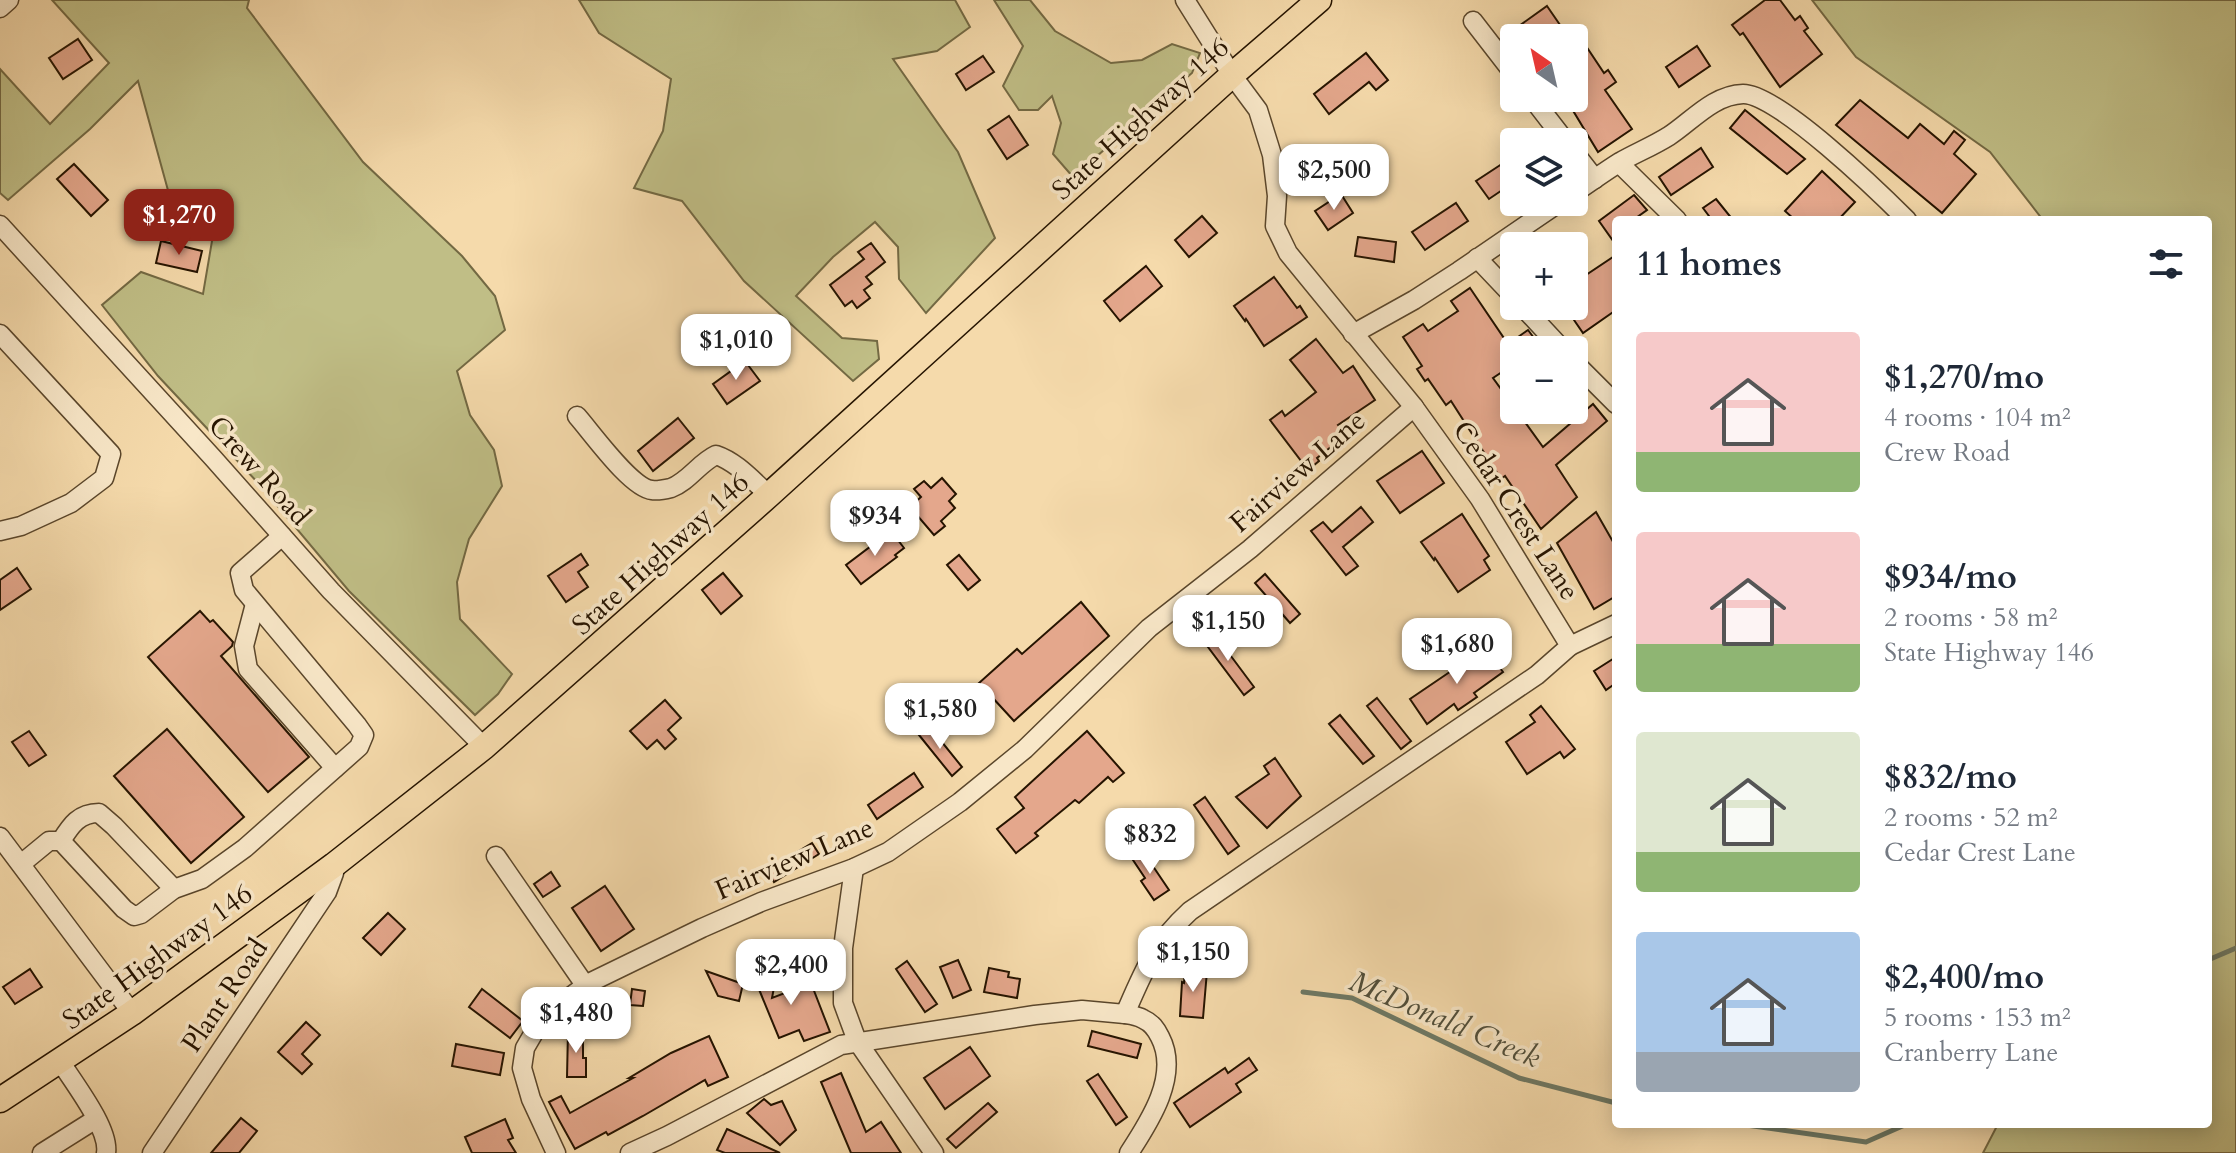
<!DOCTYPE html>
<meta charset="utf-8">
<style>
:root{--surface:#fff;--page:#f2f2f3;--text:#1f2937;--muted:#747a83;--accent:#8f2418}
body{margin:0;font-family:Cardo,serif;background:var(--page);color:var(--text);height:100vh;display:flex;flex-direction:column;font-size:30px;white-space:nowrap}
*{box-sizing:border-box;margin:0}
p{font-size:26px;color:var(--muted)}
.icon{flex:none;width:44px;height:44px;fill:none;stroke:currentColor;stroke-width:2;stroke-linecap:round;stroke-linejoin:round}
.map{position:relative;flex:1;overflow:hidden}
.details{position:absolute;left:1612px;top:216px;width:600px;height:912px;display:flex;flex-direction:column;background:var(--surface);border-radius:8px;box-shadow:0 4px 20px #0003}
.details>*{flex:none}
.needle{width:52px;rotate:326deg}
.controls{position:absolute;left:1500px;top:24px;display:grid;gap:16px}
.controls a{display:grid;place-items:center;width:88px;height:88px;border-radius:8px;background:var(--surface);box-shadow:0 4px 20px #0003;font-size:40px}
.price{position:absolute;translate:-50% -68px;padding:0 18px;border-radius:16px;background:#fff;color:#222;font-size:26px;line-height:52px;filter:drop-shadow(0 2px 4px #0008)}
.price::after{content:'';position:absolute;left:50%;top:48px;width:24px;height:18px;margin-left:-12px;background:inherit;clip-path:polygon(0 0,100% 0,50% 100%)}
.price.on{background:var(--accent);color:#fff}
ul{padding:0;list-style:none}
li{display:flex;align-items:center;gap:24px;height:200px;padding:0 24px}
li span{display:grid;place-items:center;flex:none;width:224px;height:160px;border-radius:8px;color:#555}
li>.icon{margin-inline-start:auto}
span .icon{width:96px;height:96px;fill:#fffc;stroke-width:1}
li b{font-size:34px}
h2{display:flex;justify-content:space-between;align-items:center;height:96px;padding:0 24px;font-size:34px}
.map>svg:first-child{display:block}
.green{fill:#c0be86;stroke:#736943;stroke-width:2}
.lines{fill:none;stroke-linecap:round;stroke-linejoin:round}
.stream{stroke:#6d7864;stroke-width:5}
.building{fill:#e4a78c;stroke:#261400;stroke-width:2}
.minor-casing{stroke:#5a462b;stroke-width:21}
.major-casing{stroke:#261400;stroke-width:27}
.minor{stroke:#f8e7c8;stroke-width:18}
.major{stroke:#f5daab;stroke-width:24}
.labels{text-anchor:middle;stroke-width:7;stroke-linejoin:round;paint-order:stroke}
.street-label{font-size:28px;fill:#261400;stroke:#f8e7c8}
.water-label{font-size:30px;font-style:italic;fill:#504e3a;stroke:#f8e7c8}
</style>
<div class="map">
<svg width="2236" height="1153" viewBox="0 0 2236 1153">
<rect width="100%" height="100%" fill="#f5daab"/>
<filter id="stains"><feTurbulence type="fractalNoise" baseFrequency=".0025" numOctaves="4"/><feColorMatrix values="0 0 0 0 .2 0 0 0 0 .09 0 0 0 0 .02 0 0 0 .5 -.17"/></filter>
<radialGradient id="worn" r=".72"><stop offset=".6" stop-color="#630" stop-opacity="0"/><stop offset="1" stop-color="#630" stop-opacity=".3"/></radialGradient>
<!-- green -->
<g class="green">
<polygon points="52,0 249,0 247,8 363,162 462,256 495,296 505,330 457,371 470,415 494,450 502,486 469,539 457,582 460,619 512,674 498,694 475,715 349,591 260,485 158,376 102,305 141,272 203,294 212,241 169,194 138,81 90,129 8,200 0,193 0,69 50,124 109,63"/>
<polygon points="579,0 955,0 970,27 937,51 893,59 958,152 995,238 926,313 899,279 898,247 875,222 833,257 796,296 842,338 877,341 879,359 853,381 744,281 682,201 634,188 663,131 671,79 599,33"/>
<polygon points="994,0 1030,0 1055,31 1111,63 1142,60 1172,44 1200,53 1192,73 1073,177 1053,154 1061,123 1052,96 1038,110 1019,110 1003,86 1023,46"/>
<polygon points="1812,0 2236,0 2236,1153 1983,1153 1998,1124 2208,1124 2208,220 2043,220 1990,152 1856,57"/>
</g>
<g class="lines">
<!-- stream -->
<g class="stream">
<polyline points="2208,960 2236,948"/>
<polyline points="1303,992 1352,998 1519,1078 1616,1103"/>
<polyline points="1739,1124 1866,1142 1907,1124"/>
</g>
</g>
<!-- building -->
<g class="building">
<polygon points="1765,0 1780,0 1795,20 1800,16 1808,28 1804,31 1822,54 1780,87 1743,33 1740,35 1732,25"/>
<polygon points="1547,6 1569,38 1502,38"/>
<polygon points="1574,28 1604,73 1608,70 1616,82 1605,90 1632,129 1598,152 1566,99 1574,98"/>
<polygon points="78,39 92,60 63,79 49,58"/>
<polygon points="1697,46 1710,66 1679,87 1666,67"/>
<polygon points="1366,53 1388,80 1376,90 1369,82 1329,114 1314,94"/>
<polygon points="983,56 994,72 966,90 956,74"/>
<polygon points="1860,100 1908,138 1920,124 1944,144 1954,131 1965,140 1954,154 1976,174 1942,213 1836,125"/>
<polygon points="1745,110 1805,159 1787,174 1730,128"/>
<polygon points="1009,116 1028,145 1007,159 988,130"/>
<polygon points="1701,148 1713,167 1671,195 1659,177"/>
<polygon points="1514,156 1514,182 1489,199 1476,181"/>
<polygon points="74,164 108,200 91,216 57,179"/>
<polygon points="1822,171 1855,202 1838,220 1795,220 1785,211"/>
<polygon points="1341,194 1353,213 1328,230 1315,211"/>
<polygon points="1634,195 1647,210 1633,220 1616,220 1616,245 1599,221"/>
<polygon points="1716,199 1733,220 1712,220 1703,208"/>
<polygon points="1456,203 1468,221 1425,250 1412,232"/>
<polygon points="1202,216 1217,233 1189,257 1175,240"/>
<polygon points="1358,237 1396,242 1394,262 1355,256"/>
<polygon points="161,241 202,251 197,272 156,263"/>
<polygon points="871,243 885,262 866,277 872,284 864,290 870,298 857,308 852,301 845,306 830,285 864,259 858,252"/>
<polygon points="1616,255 1616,310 1583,333 1574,320 1574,283"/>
<polygon points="1146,266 1162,286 1120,321 1104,301"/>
<polygon points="1274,277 1297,308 1300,306 1307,317 1264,346 1246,319 1245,321 1234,306"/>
<polygon points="1470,288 1508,344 1528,330 1543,350 1514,350 1514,364 1493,378 1543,447 1593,404 1607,421 1556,465 1577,497 1541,529 1505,476 1501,479 1451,401 1446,405 1428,379 1425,381 1417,369 1422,366 1403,337 1423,324 1428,331 1458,311 1451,301"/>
<polygon points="1316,339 1343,373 1353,366 1375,400 1338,425 1346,435 1317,458 1319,461 1308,470 1270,420 1282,411 1285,416 1316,392 1290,360"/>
<polygon points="745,361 760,381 727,404 713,384"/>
<polygon points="678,418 694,438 653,471 638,451"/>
<polygon points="1422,451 1444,483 1400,513 1377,481"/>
<polygon points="942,478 956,494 949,501 955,508 941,521 945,526 934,535 910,507 921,497 914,489 924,481 931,488"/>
<polygon points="1361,507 1373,522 1343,547 1358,566 1346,575 1311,531 1323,522 1332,532"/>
<polygon points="1596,512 1616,547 1616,596 1594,609 1557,543"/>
<polygon points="1462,514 1489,556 1484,560 1490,570 1458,592 1435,558 1434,560 1421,542"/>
<polygon points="891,531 904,548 895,555 897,557 861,584 846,565"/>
<polygon points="581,554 588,565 578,572 588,587 566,602 548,576"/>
<polygon points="959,555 980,580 968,590 947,565"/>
<polygon points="17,568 31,589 0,610 0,580"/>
<polygon points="723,573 742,596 721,614 702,590"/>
<polygon points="1265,574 1300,614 1290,623 1255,583"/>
<polygon points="1081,602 1109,636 1014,721 979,683 1017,649 1022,654"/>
<polygon points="200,611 210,622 213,620 233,642 232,646 221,656 309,757 268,792 148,657"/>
<polygon points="1213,632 1254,687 1244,695 1202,639"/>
<polygon points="1485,648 1503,672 1474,693 1477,697 1458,710 1454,704 1427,724 1410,699"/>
<polygon points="1616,657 1616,683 1606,690 1594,671"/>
<polygon points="1377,698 1411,741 1401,749 1367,706"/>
<polygon points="665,700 681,718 668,730 676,739 665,749 657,740 647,749 630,731"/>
<polygon points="1541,706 1575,749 1564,758 1560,752 1527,774 1506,742 1535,722 1530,715"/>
<polygon points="1340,715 1374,756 1363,764 1329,724"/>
<polygon points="929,726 962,767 952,776 919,735"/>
<polygon points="167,729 244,817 191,863 114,776"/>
<polygon points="29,731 46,755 29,766 12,742"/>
<polygon points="1087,731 1124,773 1113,782 1108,777 1079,803 1075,800 1035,833 1038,836 1016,853 997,829 1024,808 1015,797"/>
<polygon points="1275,758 1301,796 1267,828 1236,797 1269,774 1264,766"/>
<polygon points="914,773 923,787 877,819 868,805"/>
<polygon points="1205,797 1239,846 1228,854 1194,805"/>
<polygon points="812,843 819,854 774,882 767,870"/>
<polygon points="1142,850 1169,890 1154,900 1141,881 1145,878 1131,857"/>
<polygon points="551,872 560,886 543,897 534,884"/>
<polygon points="605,886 634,929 601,951 572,908"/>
<polygon points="388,913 405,929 381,955 363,938"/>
<polygon points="958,960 971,990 953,998 940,967"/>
<polygon points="907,961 937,1004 925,1012 896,969"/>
<polygon points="749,965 777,972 772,998 811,983 830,1032 804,1041 799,1030 779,1038"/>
<polygon points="989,968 1009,972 1008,977 1020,979 1017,998 984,992"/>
<polygon points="30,969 42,987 15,1004 3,987"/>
<polygon points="1185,970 1207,971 1203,1018 1180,1016 1182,982 1184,983"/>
<polygon points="706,971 743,984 739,1001 718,996"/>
<polygon points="482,989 523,1021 510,1038 469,1007"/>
<polygon points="632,989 645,991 643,1006 630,1005"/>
<polygon points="306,1022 320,1035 302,1054 312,1064 302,1074 278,1052"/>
<polygon points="568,1031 583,1031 583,1058 586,1058 586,1077 567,1077"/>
<polygon points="1092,1031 1141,1044 1137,1058 1088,1046"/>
<polygon points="709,1036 728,1077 708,1086 705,1080 643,1116 608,1135 606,1132 575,1149 549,1102 561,1096 570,1113 633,1078 629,1078 671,1053"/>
<polygon points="456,1044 504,1053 500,1075 452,1066"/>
<polygon points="970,1047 990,1076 945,1109 924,1078"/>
<polygon points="1249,1058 1257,1070 1236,1084 1241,1092 1190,1127 1174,1103 1225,1068 1228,1073"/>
<polygon points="841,1073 866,1132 881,1122 901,1153 851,1153 821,1082"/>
<polygon points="1098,1074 1127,1117 1116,1125 1087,1081"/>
<polygon points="764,1099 771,1105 782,1101 796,1130 780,1145 747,1113"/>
<polygon points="988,1103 997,1112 956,1148 947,1139"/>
<polygon points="241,1118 257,1131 239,1153 211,1153"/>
<polygon points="505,1119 513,1138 508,1140 516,1153 472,1153 465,1137"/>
<polygon points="727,1129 780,1153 725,1153 717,1150"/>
</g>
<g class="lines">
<!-- minor casing -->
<g class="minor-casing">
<g id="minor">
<polyline points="0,8 9,0"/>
<polyline points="1473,21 1514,74"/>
<polyline points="1532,98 1566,142"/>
<polyline points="1574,152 1595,179"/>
<polyline points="1619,163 1677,220"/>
<path d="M1574,193C1589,183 1604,172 1620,162C1636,153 1653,146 1669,136C1692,121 1713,95 1743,94C1777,93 1880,193 1907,220"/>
<polyline points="0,225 213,458 331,591 484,747"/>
<polyline points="1477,258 1514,297"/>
<polyline points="1522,306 1563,350"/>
<polyline points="0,334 111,454 104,478 71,503 21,526 0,531"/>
<polyline points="1353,334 1414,300 1459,271 1560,202"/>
<polyline points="1574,362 1616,404"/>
<path d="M577,416C592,433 631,488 652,490C656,491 667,489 671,488C689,481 699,463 716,455C737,462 753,481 769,495"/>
<polyline points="255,604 244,646 248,669 335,768"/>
<polyline points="1570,646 1616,624"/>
<polyline points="0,837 132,1013"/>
<path d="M61,841C71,825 79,813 99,813L114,826L174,889"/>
<polyline points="496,856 585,985"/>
<polyline points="21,864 49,841 61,841 124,909 134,916 141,914 174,889 202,879 245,848 359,747 364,735 357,725 244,590 240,573 282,536"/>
<polyline points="854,868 843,948 843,1003 857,1041 934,1153"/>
<path d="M1125,1014C1131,1015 1138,1016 1143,1019C1152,1023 1156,1029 1160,1037C1180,1075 1150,1121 1129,1153"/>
<path d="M60,1061C73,1082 110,1129 106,1153"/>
<polyline points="42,1153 96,1119"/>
<polyline points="152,1153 327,892 334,873 334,865"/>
<polyline points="556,1153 531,1099 522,1068 525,1048 543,1017 589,983 702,928 761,902 854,868 888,852 960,802 1025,749 1149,628 1250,549 1414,407"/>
<path d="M630,1153L667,1136L841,1045L1035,1015L1082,1010L1125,1014C1144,970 1154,944 1190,911L1537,675L1570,646L1480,499L1414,407L1288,253L1275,226L1277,196L1272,155L1258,110L1232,75L1185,0"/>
</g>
</g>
<!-- major casing -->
<g class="major-casing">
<polyline id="major" points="0,1100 132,1013 334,865 484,747 769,495 1232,75 1319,0"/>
</g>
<!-- minor -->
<use href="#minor" class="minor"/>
<!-- major -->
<use href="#major" class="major"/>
</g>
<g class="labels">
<!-- street labels -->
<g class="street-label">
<text transform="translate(1140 118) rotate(-42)" y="10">State Highway 146</text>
<text transform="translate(260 470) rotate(48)" y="10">Crew Road</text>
<text transform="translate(1297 471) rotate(-41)" y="10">Fairview Lane</text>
<text transform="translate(1517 510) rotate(57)" y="10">Cedar Crest Lane</text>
<text transform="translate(660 553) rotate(-42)" y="10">State Highway 146</text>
<text transform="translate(794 858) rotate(-23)" y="10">Fairview Lane</text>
<text transform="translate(157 956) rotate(-36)" y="10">State Highway 146</text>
<text transform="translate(224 995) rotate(-56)" y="10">Plant Road</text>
</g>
<!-- water labels -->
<g class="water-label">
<text transform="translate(1445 1019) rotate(23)" y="10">McDonald Creek</text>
</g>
</g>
<rect width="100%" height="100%" filter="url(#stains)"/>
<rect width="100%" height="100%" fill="url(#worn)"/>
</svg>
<div class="controls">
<a><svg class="needle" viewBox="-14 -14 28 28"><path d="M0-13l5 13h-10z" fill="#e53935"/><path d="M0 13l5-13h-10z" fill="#747a83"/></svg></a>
<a><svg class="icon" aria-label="layers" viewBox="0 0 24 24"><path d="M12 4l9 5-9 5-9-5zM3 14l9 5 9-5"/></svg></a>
<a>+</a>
<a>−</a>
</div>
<b class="price" style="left:1334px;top:212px">$2,500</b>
<b class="price on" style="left:179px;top:257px">$1,270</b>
<b class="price" style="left:736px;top:382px">$1,010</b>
<b class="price" style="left:875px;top:558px">$934</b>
<b class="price" style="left:1228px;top:663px">$1,150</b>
<b class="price" style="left:1457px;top:686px">$1,680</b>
<b class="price" style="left:940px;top:751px">$1,580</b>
<b class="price" style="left:1150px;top:876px">$832</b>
<b class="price" style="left:1193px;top:994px">$1,150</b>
<b class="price" style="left:791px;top:1007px">$2,400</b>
<b class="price" style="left:576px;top:1055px">$1,480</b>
<section class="details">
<h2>11 homes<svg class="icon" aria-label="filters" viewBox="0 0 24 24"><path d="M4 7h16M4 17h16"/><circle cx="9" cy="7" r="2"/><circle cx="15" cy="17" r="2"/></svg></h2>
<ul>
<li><span style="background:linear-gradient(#f6c9c9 75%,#8fb573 0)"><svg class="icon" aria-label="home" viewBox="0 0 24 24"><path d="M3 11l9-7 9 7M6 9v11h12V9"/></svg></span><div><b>$1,270/mo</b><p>4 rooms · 104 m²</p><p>Crew Road</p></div></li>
<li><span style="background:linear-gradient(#f6c9c9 70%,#8fb573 0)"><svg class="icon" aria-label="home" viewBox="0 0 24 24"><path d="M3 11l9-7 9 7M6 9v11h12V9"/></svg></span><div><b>$934/mo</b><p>2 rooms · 58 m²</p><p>State Highway 146</p></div></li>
<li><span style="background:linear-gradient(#dfe7d0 75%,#8fb573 0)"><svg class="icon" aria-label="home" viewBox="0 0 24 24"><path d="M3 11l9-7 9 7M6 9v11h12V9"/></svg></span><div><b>$832/mo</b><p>2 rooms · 52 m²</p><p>Cedar Crest Lane</p></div></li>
<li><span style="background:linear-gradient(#a9c7e8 75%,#9aa5b1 0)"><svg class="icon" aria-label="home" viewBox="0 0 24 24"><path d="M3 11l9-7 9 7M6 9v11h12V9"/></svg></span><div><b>$2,400/mo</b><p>5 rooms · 153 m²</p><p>Cranberry Lane</p></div></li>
</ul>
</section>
</div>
